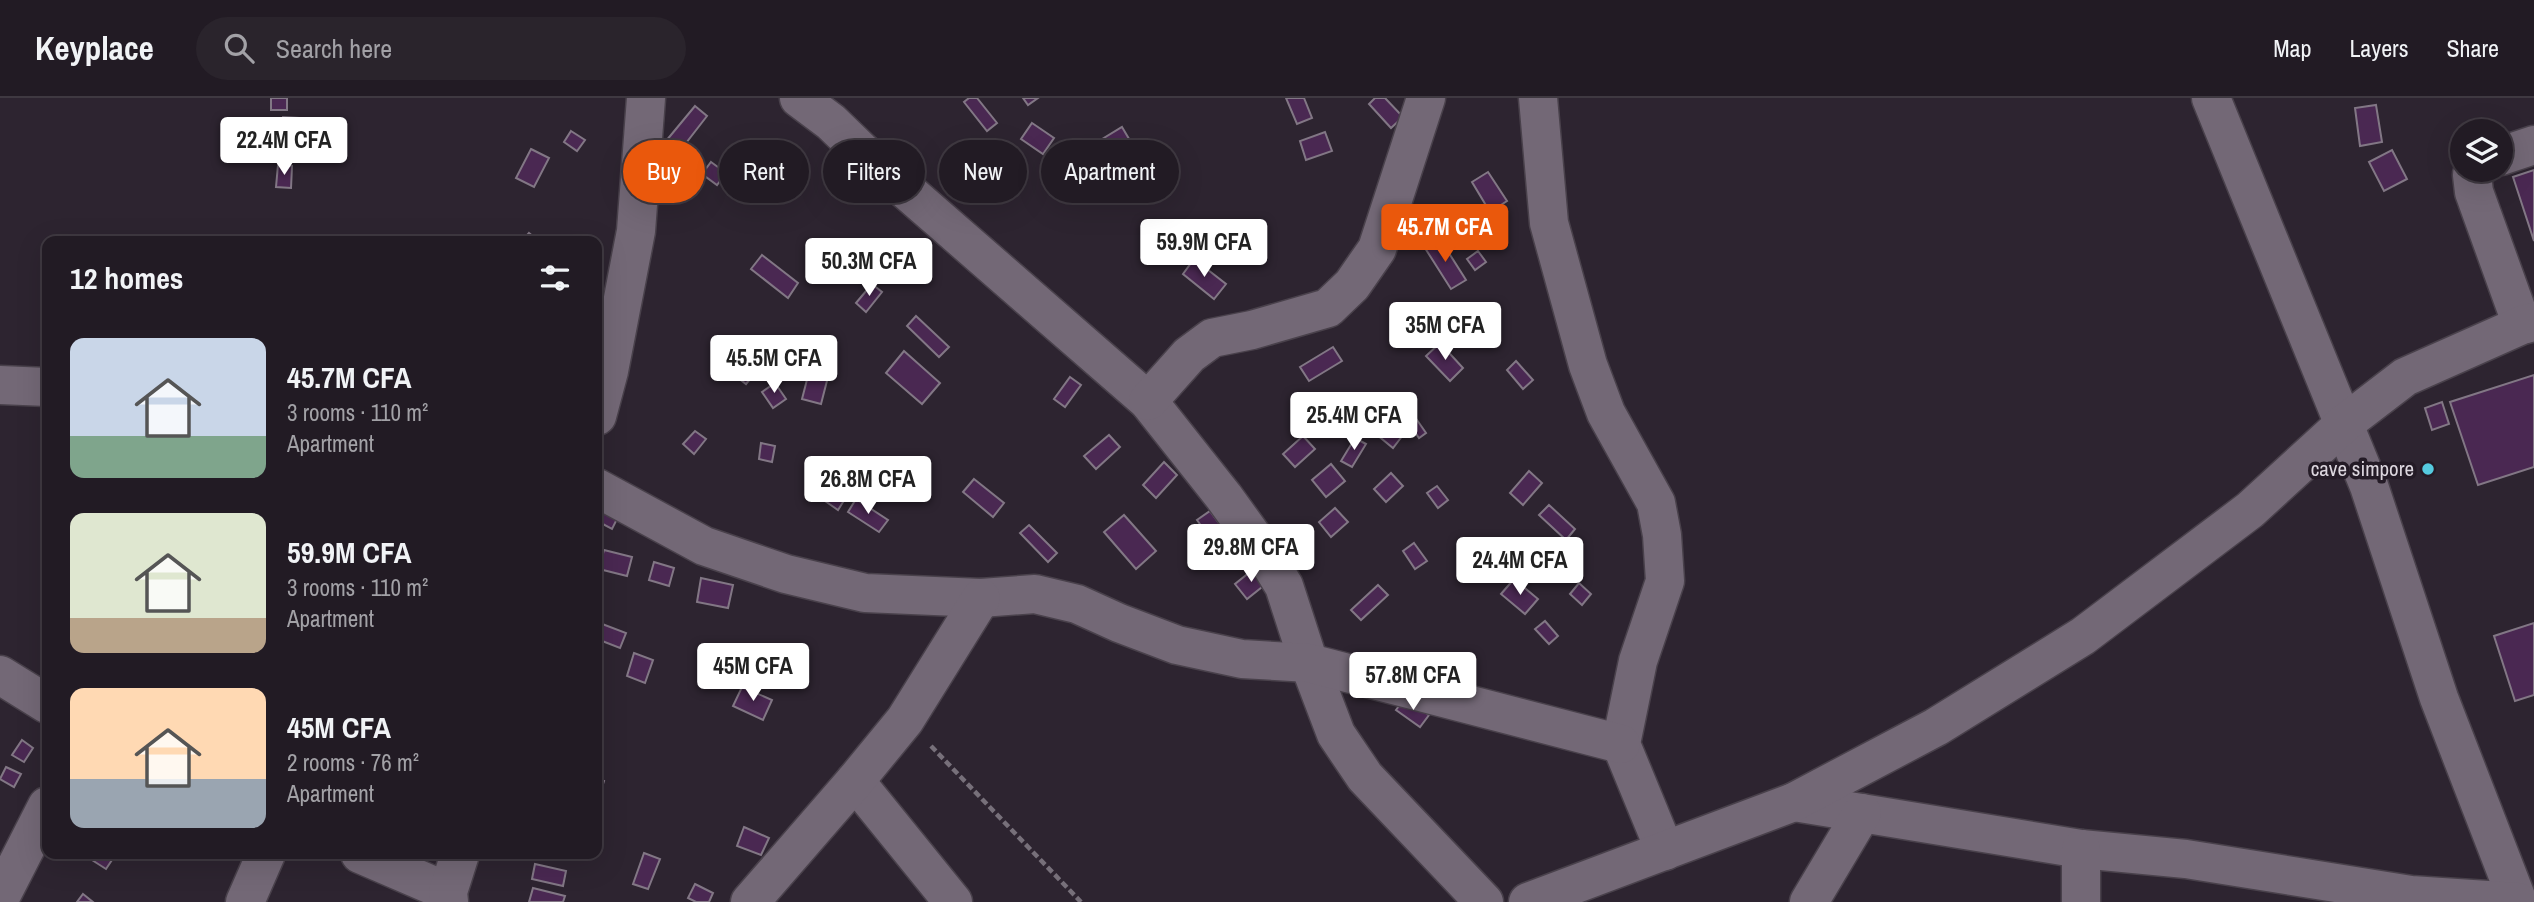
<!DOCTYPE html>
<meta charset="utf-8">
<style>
:root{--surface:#221b24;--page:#2a242c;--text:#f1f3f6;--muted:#a2a1a6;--line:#3f3941;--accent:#ea580c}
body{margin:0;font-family:"Archivo Narrow",sans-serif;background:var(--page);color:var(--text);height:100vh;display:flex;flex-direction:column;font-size:26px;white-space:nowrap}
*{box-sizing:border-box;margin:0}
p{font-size:23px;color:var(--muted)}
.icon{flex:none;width:38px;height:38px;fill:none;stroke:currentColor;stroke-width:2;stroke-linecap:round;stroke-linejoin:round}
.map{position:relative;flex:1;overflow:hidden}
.side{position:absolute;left:42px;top:138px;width:560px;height:623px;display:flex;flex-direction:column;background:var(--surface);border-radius:14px;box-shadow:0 7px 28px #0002,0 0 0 2px var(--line)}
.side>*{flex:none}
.top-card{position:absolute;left:623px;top:42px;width:665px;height:63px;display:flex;gap:14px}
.buttons{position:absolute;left:2450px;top:21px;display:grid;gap:14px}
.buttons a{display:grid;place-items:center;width:63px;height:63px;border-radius:50%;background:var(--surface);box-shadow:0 7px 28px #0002,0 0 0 2px var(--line);font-size:35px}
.price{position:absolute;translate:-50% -60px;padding:0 16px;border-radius:7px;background:#fff;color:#222;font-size:23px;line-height:46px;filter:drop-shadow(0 2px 4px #0008)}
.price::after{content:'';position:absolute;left:50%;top:42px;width:21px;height:16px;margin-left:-10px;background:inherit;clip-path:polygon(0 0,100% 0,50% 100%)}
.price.current{background:var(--accent);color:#fff}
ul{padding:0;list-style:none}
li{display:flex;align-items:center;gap:21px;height:175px;padding:0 28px}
li span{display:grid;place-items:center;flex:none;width:196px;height:140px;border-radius:14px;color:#555}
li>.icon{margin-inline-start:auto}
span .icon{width:84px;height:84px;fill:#fffc;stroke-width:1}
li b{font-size:30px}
h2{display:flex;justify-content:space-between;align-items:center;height:84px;padding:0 28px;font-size:30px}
.pill{padding:0 24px;border-radius:32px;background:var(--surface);box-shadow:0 7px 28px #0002,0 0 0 2px var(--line);font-size:24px;line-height:63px}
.pill.current{background:var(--accent);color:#fff}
header{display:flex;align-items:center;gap:42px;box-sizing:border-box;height:98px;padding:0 35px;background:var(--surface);border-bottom:2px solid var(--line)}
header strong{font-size:33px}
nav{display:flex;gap:38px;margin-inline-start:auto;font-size:24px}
.search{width:490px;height:63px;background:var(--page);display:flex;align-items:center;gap:18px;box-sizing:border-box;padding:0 24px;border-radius:38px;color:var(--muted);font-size:26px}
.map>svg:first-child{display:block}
.building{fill:#4a2852;stroke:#827785;stroke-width:2}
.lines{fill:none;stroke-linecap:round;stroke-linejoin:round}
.minor-casing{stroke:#49414b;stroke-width:41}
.path{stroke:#77707a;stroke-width:4.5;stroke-dasharray:7 3.5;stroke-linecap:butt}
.minor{stroke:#736876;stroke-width:38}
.poi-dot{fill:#55cadf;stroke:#241b26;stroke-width:2.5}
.labels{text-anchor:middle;stroke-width:7;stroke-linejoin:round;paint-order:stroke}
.poi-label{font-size:21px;fill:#dcd6de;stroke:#241b26;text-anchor:end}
</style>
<header>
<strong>Keyplace</strong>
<div class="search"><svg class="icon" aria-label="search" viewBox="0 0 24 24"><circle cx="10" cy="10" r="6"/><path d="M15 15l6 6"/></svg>Search here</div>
<nav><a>Map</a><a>Layers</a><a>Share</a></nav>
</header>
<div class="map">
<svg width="2534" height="804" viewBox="0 0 2534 804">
<rect width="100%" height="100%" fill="#2d2430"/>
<!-- building -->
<g class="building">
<rect x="271" y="0" width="16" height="12"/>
<polygon points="969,0 977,0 997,25 987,33 964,4"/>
<polygon points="1023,0 1038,0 1028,7"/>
<polygon points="1286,0 1304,0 1312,20 1297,26"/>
<polygon points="1375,0 1385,0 1403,19 1391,30 1369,6"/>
<polygon points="2376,7 2382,44 2360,48 2355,10"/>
<polygon points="695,8 707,18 679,54 666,43"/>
<polygon points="283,19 299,20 294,61 279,59"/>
<polygon points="1032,25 1054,40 1043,56 1021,41"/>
<polygon points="1122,29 1132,46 1105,63 1094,46"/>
<polygon points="571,33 585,42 577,53 564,44"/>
<polygon points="1325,34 1332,53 1306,62 1300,43"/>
<polygon points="531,51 549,60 534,89 516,80"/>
<polygon points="2392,52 2407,81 2384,93 2369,64"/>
<polygon points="751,54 764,65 747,84 734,73"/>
<polygon points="711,64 726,75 717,87 702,76"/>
<polygon points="278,67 292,68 291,90 276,89"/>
<polygon points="2534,72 2534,143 2513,79"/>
<polygon points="1488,74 1507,103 1490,114 1472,84"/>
<polygon points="1464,127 1473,141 1461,149 1452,135"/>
<polygon points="529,135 540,144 521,144"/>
<polygon points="1440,141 1466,182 1451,191 1425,150"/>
<polygon points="1478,153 1486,164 1475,172 1467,161"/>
<polygon points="762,157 798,185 788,200 751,171"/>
<polygon points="1194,161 1226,186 1214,201 1183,176"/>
<polygon points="872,186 882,194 866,214 856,205"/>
<polygon points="1478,210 1491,228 1463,248 1450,231"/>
<polygon points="916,218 949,249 939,259 907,228"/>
<polygon points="1440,245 1463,270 1450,283 1426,258"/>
<polygon points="1333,249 1342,263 1309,283 1300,269"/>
<polygon points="904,253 940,285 922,306 886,275"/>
<polygon points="733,256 755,275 746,286 723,268"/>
<polygon points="1516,263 1533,282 1523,291 1507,272"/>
<polygon points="810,270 829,275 821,306 802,301"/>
<polygon points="2534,277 2534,369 2478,387 2450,304"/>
<polygon points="1070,279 1081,287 1065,309 1054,301"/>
<polygon points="775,285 786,301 773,310 762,294"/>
<polygon points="2442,304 2449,326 2432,332 2425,310"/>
<polygon points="1417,322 1426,335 1419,340 1410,327"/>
<polygon points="1387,323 1403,337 1393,350 1376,336"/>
<polygon points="695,333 706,341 694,356 683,346"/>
<polygon points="1109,337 1120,349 1096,371 1084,358"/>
<polygon points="1303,338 1315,351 1295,369 1283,356"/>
<polygon points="1355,340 1366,346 1352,369 1341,363"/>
<polygon points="761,345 775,348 772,364 759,361"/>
<polygon points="1164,364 1177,377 1156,400 1143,387"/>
<polygon points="1331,366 1345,383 1326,399 1312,382"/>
<polygon points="833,370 855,385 838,412 815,396"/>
<polygon points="1529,373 1542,385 1523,407 1510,395"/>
<polygon points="1391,375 1403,388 1386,404 1374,391"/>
<polygon points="974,381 1004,405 993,419 963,394"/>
<polygon points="1437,388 1448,402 1438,410 1427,395"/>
<polygon points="856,401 888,422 879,434 848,414"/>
<polygon points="608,406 621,413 612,431 599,424"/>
<polygon points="1549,407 1575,431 1566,442 1539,417"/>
<polygon points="1335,410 1348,424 1331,439 1319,424"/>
<polygon points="1210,413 1221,428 1208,437 1197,422"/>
<polygon points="1124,417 1156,453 1136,471 1104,434"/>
<polygon points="1029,427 1057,455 1048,464 1020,435"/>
<polygon points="1414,445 1427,463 1415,471 1403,453"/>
<polygon points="1563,450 1573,460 1562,472 1552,463"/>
<polygon points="604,452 632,459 627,478 599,471"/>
<polygon points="654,464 674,470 669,488 649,482"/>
<polygon points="1255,470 1267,485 1247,501 1235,486"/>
<polygon points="701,480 733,487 728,510 697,504"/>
<polygon points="1514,481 1538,501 1525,516 1501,496"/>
<polygon points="1579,485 1591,496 1582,507 1570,496"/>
<polygon points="1378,487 1388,497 1361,522 1351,512"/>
<polygon points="1545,523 1558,538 1549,546 1535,531"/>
<polygon points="597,524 626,535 620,550 597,541"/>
<polygon points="2534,525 2534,597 2515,603 2494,538"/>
<polygon points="634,555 653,562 645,585 627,578"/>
<polygon points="742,589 772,602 763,622 733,608"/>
<polygon points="1405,600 1429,617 1420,629 1396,612"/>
<polygon points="22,642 33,650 24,664 12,657"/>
<polygon points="6,669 21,676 14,689 0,681"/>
<polygon points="597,681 604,683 598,702 597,701"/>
<polygon points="744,729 769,740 761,757 737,748"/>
<polygon points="644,755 660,761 648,791 633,786"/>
<polygon points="96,756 116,756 106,771 92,762"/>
<polygon points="535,766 566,773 563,788 532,781"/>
<polygon points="695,786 713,795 709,804 696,804 688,800"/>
<polygon points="533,790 565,798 563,804 529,804"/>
<polygon points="83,796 93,804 77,804"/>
</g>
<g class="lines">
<!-- minor casing -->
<g class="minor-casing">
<g id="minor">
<polyline points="799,0 831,24 860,52 1148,303 1224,399 1258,446 1284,488 1309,565 1336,636 1365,679 1484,804"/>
<polyline points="1538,0 1549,125 1588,267 1606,315 1656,405 1662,437 1665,483 1638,563 1621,646 1665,753"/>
<polyline points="2211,0 2369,388 2439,600 2518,804"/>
<polyline points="2501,58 2534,47"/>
<polyline points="2477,72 2472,77 2474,94 2522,227"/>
<polyline points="0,287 47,289"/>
<polyline points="1148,303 1189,257 1212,240 1252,232 1328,210 1352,187 1377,151 1426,0"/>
<polyline points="597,318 609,273 636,133 646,0"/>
<polyline points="597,390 704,448 786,476 865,495 981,500 1035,496 1077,506 1119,525 1177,547 1242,561 1309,565 1621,646"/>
<polyline points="0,577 47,606"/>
<polyline points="855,683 953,804"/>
<polyline points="1794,704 2081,751 2186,761 2411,797 2518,804"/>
<polyline points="360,756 448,794"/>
<polyline points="0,800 47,708"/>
<polyline points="245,804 266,756"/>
<polyline points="449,804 448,794 460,756"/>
<polyline points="750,804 855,683 905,622 981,500"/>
<polyline points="1528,804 1794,704 1936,629 2083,538 2250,412 2345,325 2405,279 2522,227 2534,224"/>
<polyline points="1809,804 1862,715"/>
<polyline points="2081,804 2081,751"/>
</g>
</g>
<!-- path -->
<polyline class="path" points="931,648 1081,804"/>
<!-- minor -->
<use href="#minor" class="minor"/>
</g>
<!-- markers -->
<circle class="poi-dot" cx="2428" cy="371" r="7"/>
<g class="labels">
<!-- poi labels -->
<g class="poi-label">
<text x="2414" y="378">cave simpore</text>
</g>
</g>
</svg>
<div class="buttons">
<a><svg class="icon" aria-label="layers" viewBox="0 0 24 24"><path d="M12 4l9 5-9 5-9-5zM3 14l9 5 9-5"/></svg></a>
</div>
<b class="price" style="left:284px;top:79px">22.4M CFA</b>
<b class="price current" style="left:1445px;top:166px">45.7M CFA</b>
<b class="price" style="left:1204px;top:181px">59.9M CFA</b>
<b class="price" style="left:869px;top:200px">50.3M CFA</b>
<b class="price" style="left:1445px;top:264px">35M CFA</b>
<b class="price" style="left:774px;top:297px">45.5M CFA</b>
<b class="price" style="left:1354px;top:354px">25.4M CFA</b>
<b class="price" style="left:868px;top:418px">26.8M CFA</b>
<b class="price" style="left:1251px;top:486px">29.8M CFA</b>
<b class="price" style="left:1520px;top:499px">24.4M CFA</b>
<b class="price" style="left:753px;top:605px">45M CFA</b>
<b class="price" style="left:1413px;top:614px">57.8M CFA</b>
<div class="top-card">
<a class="pill current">Buy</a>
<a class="pill">Rent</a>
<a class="pill">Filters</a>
<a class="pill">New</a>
<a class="pill">Apartment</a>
</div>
<section class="side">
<h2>12 homes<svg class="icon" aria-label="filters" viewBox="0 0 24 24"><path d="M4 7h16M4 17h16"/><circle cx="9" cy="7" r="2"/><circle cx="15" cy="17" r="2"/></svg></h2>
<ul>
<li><span style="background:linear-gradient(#c9d6e8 70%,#7fa58c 0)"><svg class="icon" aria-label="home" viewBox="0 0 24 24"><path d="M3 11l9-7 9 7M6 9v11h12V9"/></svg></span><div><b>45.7M CFA</b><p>3 rooms · 110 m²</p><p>Apartment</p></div></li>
<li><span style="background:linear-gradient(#dfe7d0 75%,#b9a48a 0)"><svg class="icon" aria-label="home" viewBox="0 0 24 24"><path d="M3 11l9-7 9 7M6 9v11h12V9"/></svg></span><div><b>59.9M CFA</b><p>3 rooms · 110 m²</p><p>Apartment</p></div></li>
<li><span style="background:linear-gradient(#ffd9b3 65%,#9aa5b1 0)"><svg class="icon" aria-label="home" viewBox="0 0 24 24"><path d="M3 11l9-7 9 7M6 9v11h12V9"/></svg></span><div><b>45M CFA</b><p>2 rooms · 76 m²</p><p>Apartment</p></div></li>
</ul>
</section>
</div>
